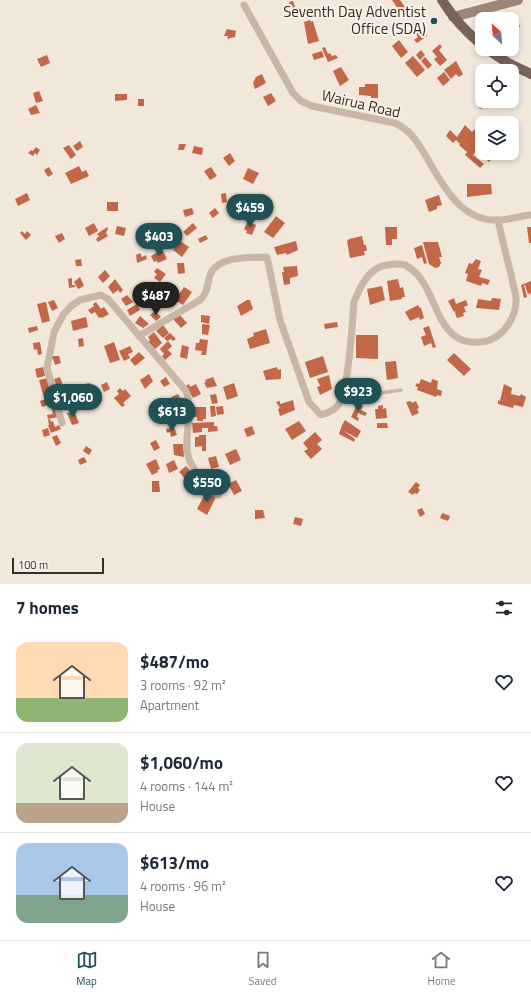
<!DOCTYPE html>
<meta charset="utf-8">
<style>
:root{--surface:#fff;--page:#f6f6f7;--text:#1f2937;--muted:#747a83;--line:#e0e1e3;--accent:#1f5155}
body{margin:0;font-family:"Titillium Web",sans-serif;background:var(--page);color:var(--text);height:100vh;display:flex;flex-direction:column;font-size:15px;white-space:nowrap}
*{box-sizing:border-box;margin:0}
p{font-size:13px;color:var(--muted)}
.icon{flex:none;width:22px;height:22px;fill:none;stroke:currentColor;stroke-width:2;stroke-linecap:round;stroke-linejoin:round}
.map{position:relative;height:584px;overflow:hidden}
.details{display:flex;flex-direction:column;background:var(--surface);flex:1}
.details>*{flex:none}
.needle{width:26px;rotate:334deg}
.controls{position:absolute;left:475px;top:12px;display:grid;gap:8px}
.controls a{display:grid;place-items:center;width:44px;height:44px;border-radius:8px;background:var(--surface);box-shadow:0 2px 6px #0003;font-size:20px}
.scale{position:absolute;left:12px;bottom:10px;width:92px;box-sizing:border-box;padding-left:4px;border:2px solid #352c28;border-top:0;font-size:11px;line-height:14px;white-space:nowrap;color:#352c28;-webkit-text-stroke:3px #f9f1e7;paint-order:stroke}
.price{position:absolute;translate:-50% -34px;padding:0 9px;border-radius:14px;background:var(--accent);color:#fff;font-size:13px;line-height:26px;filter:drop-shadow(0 1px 2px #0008)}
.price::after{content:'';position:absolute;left:50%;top:24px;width:12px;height:9px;margin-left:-6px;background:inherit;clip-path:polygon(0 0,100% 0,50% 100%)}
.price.selected{background:#222;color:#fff}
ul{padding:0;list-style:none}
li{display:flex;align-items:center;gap:12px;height:100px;padding:0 16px}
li+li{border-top:1px solid var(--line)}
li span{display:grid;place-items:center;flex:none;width:112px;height:80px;border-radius:12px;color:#555}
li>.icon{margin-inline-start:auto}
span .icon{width:48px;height:48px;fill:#fffc;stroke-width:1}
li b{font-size:17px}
h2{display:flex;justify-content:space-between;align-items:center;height:48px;padding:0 16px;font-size:17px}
.dock{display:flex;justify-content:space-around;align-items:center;height:56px;border-top:1px solid var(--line);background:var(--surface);font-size:11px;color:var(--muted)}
.dock a{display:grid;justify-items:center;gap:2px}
.dock .selected{color:var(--accent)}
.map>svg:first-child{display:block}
.building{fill:#c26748}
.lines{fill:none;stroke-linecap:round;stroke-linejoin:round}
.service{stroke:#c8b7a7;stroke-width:3.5}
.minor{stroke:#c8b7a7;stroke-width:7}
.secondary{stroke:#9c8679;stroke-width:10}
.primary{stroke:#776359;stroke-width:10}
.poi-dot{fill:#1f5155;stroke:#f9f1e7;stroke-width:1.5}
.labels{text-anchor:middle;stroke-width:4;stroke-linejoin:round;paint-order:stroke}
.poi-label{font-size:15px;fill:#352c28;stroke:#f9f1e7;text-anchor:end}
.street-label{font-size:15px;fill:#352c28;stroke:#f9f1e7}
</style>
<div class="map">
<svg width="531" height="584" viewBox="0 0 531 584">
<rect width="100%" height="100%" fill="#f1e7db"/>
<!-- building -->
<g class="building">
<polygon points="392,0 400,0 407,10 399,15 396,11 398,9"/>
<polygon points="293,1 296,9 300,7 303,15 294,18 289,2"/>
<polygon points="310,20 311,22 313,21 319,41 308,44 304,22"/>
<polygon points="518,20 520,27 512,29 512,22"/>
<polygon points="227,29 236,31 235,37 227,39 228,36 224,36"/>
<polygon points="422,29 427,36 417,43 414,40 418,37 416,34"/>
<polygon points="399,40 408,52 401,58 392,46"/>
<polygon points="440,44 442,47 439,50 447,60 440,66 434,59 437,57 432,51"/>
<polygon points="325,47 328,54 330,53 332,56 336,55 338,58 328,62 322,48"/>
<polygon points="421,50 425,55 420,60 416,55"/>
<polygon points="322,51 324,57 314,60 312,54"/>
<polygon points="47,55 50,63 41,67 37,59"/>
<polygon points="413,56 425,70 417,77 405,63"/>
<polygon points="425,57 432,65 428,69 421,61"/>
<polygon points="456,61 463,74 459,77 456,74 451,79 444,70"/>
<polygon points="341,67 349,80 340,86 333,71"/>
<polygon points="444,72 450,80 443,86 437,78"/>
<polygon points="262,74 266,83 255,89 253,83 256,77"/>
<polygon points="365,84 378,84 378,98 371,98 371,96 359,95 359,87 365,87"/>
<polygon points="39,91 43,101 36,103 33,93"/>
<polygon points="271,93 276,101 268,106 263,97"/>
<polygon points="115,94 127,94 127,100 115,101"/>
<rect x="138" y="99" width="6" height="7"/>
<polygon points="481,99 482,101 490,101 490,103 486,102 485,107 483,106 482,109 479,108"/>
<polygon points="36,105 40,113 31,115 28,109"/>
<polygon points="465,125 472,132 478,126 482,129 480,135 482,137 482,153 497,153 489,162 477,150 473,155 484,164 480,168 465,155 467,152 459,145 460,144 456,140 453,143 446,136 450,130 457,137"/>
<polygon points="80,141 83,147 77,151 73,146"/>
<polygon points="179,144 186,144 184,150 178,150"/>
<polygon points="69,145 76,155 71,159 63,148"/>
<polygon points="194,146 203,148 202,155 192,153"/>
<polygon points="36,147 40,150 37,155 35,153 33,156 28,153 31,150 33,151"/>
<polygon points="230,153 235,161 229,166 223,158"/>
<polygon points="79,166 82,172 86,170 89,176 71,184 65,173"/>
<polygon points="49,167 53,174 48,177 44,170"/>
<polygon points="211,167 217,176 210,180 204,171"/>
<polygon points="248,168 259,173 253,184 243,179"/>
<polygon points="467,184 491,184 492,194 467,197"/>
<polygon points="27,193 30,200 18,206 15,199"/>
<polygon points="226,193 227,202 222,203 221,194"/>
<polygon points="439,195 442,205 437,206 437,209 429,212 425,200"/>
<rect x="107" y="202" width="11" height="9"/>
<polygon points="192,208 194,214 185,217 183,210"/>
<polygon points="215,208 219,213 213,218 209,213"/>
<polygon points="276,216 285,223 273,238 264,232"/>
<polygon points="248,221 256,225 252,235 246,233 247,231 244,229"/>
<polygon points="94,223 98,231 89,236 85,228"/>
<polygon points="193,223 197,228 187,236 183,232"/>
<polygon points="117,226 126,228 124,236 115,234"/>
<polygon points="107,227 108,229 106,233 108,236 98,242 96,239 99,236 97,234"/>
<polygon points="385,227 397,227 397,239 392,239 392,245 386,245"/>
<polygon points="527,227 531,227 531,243 529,243"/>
<polygon points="22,231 25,234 27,231 31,235 26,240 20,233"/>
<polygon points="62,233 65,239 59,243 55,236"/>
<polygon points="206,235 208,239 200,243 198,239"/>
<polygon points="362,236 364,245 366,245 367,251 364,251 365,255 350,258 347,241 349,239"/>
<polygon points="180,241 189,247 182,257 173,250"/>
<polygon points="296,241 298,250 287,255 286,253 277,255 274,247"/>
<polygon points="423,242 438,242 442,257 439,257 441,263 439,267 435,268 429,264"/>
<polygon points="422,245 427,263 424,264 422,257 417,259 414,248"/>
<polygon points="159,251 160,252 163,251 167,259 158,263 157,261 154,262 151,256"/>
<polygon points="140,253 142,257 146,255 147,259 137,263 136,255"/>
<polygon points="81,259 82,266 76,266 75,260"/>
<polygon points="476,259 481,261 478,269 482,270 479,277 490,280 488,285 482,283 481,286 466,281 468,274 465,273 469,263 472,264"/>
<polygon points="177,263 184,263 185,273 178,274"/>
<polygon points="297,266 298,276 290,278 290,284 284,285 282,272 284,272 283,267"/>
<polygon points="157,268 166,274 160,282 154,278 157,274 154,272"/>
<polygon points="105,270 110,276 103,283 98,277"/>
<polygon points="80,277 84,286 78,289 74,282"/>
<polygon points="72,278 72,285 75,285 75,287 69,288 68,279"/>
<polygon points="115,279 123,290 120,293 118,290 113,294 108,287"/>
<polygon points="398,279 400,288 403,287 405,297 402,297 402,299 390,301 387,281"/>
<polygon points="531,281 531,296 530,293 528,294 525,285 524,285 527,297 524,298 521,285"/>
<polygon points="149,282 152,287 146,291 143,285"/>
<polygon points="382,286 385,300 370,305 367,289"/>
<polygon points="184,287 192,292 183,305 175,300"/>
<polygon points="127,295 133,302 126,306 121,299"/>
<polygon points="454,298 456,304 466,300 468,305 464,307 466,312 463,313 464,316 457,318 455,313 456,311 454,312 448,301"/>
<polygon points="492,298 501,299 499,310 476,308 478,299 491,301"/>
<polygon points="54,300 58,308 52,311 48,302"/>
<polygon points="247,300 250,300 253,309 241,316 237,306"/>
<polygon points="46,302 50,321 42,323 37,304"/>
<polygon points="96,302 101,309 104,307 109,314 102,318 101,317 99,318 95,312 91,314 88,310 94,306 93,304"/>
<polygon points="137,304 140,310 130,316 127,310"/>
<polygon points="418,305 420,308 421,308 424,318 420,320 419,317 410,321 405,312"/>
<polygon points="155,311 161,317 156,321 150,315"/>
<polygon points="179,314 187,323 181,328 173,319"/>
<polygon points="201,315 210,316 209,324 201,322"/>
<polygon points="140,316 149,324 143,328 135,323"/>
<polygon points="86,317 88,327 73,331 71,321"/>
<polygon points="337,322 338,327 325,329 324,324"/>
<polygon points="202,324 210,325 208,335 202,334"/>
<polygon points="163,325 169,333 163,338 156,331"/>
<polygon points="37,326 38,330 29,333 28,328"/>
<polygon points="429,326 436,347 433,348 431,343 424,346 421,337 426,335 423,328"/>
<polygon points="266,329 270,343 250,349 247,339 254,336 253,333"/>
<polygon points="154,332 162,343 155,349 148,342 150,340 148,337"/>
<polygon points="170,333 176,339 173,341 171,339 167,341 164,338"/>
<polygon points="356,335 378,335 378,359 356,358"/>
<polygon points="83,338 84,346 79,347 78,339"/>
<polygon points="200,339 208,340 206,355 201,355 202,351 195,350 196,343 199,343"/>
<polygon points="168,341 172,346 168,350 172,354 165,360 162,356 164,354 160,349"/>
<polygon points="40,342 42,354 38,355 37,349 34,350 33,343"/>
<polygon points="114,342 120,360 110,363 104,346"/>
<polygon points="182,345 189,347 187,359 180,357"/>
<polygon points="130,346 133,352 128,354 130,358 124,361 119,351"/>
<polygon points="139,352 145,358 135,366 130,360"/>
<polygon points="454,353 471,369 464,376 447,360"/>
<polygon points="54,356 59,356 61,363 55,365 53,359 49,357"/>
<polygon points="323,356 328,372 310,378 305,362"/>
<polygon points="396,361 398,378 387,380 385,362"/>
<polygon points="43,367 45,376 37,378 35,369"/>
<polygon points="277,367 278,370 281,369 281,379 266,380 263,371"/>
<polygon points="149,374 153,381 145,389 140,380"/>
<polygon points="329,375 332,389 320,395 317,387 320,386 317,379"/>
<polygon points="60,377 63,386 57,388 54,379"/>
<polygon points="166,377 170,384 164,387 160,381"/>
<polygon points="213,377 217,386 207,388 204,383 206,382 205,380"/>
<polygon points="48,378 52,396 44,398 39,380"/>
<polygon points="421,379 431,383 432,379 438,381 437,389 442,391 441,396 437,395 436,397 417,390 418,387 415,386 417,383 419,384"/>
<polygon points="107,382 110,389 104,392 101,385"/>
<polygon points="90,383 91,393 85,394 84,384"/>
<polygon points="234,383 238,396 227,400 223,387"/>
<polygon points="189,384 190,387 196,384 201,394 193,398 186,386"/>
<polygon points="504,384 512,388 511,394 520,396 521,394 526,397 523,407 514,405 513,408 498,404 498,400 500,401"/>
<polygon points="120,388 123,391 125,389 131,396 123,403 125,405 122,407 114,398 119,394 117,391"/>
<polygon points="178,394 182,400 175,404 171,397"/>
<polygon points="216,394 218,403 212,404 210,395"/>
<polygon points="49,398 51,404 42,407 40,401"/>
<polygon points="162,400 168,409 159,415 153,405"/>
<polygon points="293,400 295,410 280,416 278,409 280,408 276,402 280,401 280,404"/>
<polygon points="411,401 412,403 416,401 419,408 417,409 419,413 412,416 406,402"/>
<polygon points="358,403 363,406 361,410 367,413 365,416 358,413 357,417 359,418 358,421 351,417"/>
<polygon points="56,405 58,417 48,419 47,415 53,414 51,406"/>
<polygon points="383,405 383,409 386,408 387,418 376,419 375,409 378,409 378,406"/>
<polygon points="210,406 215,406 216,416 211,417"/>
<polygon points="223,406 224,414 217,415 216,407"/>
<polygon points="194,407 206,407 206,419 203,419 203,421 197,421 197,417 194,417"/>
<polygon points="74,411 79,423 72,425 67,413"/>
<polygon points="175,415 177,422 169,424 167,417"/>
<polygon points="50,419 51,422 53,421 55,427 59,425 61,429 51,433 48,425 49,425 48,420"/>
<polygon points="345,420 361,431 357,438 344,431 355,439 354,442 339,434 342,425 346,427 342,425"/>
<polygon points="299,421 306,431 292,440 285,429"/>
<polygon points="214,422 214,426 217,426 218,431 208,432 208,428 202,428 202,432 193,433 192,423"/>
<polygon points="377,423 387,423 388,428 377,428"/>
<polygon points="252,426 255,434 247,437 244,429"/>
<polygon points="174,427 177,435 171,437 170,432 167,433 166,429"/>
<polygon points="48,428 50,435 44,437 42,430"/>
<polygon points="315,432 322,440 317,444 322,449 311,459 304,451 308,449 303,443"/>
<polygon points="57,435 61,443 56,446 52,437"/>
<polygon points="199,435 206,435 206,451 202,451 202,446 195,447 195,437 199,437"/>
<polygon points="156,440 160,448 154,451 150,443"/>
<polygon points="173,444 183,444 184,457 174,455"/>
<polygon points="86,446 92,450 89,455 83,451"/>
<polygon points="236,449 241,460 230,465 225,454"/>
<polygon points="216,456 219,467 211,469 208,458"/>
<polygon points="84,457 87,462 80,465 78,460"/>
<polygon points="156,459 160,469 157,470 158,472 152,475 146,464"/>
<polygon points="174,460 178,469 169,473 166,464"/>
<polygon points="186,466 202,483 197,489 194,486 190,489 185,483 187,481 179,472"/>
<polygon points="219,473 224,482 217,486 212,477"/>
<polygon points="236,480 242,491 234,495 228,484"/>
<polygon points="152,481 159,481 160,492 152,492"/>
<polygon points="416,482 420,485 418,488 420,490 417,494 414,493 413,495 408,492"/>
<polygon points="206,492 216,497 207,515 197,509"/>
<polygon points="422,508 425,514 420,517 417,510"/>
<polygon points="255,510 263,510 265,518 255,519"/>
<polygon points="442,513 450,516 448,521 440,518"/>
<polygon points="295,517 303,519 301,526 293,524"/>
</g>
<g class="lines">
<!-- service -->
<polyline class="service" points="345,389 368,395 401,390"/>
<!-- minor -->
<g class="minor">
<path d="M244,5L293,93L301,101L312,106L395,123C411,131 415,139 424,153C441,181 459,222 498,220C509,220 520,216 531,215"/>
<path d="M139,336L200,300C208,293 207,285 210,275C218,255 250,258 267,257L280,320L309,402L321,415C328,413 335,410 339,404C349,387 352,324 354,302C360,287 369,267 387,265C393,264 400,263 405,265C433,279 432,319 455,336C464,343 477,343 487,341C505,336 517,315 516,298C515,290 512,282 511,274C506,256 502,238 498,220"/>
<path d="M62,423L47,368L54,332L63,315L71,306L80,300L101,295L108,299L186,391C195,413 182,438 189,459C195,474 208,485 218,495"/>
</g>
<!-- secondary -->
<polyline class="secondary" points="453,17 518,0"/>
<!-- primary -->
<g class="primary">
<path d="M442,0C453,18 466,32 482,45"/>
<polyline points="487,49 508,63 531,74"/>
</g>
</g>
<!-- markers -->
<circle class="poi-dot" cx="434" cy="21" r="4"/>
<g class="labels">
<!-- poi labels -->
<g class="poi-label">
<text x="426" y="17">Seventh Day Adventist<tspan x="426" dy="17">Office (SDA)</tspan></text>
</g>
<!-- street labels -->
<g class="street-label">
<text transform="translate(361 104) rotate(13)" y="5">Wairua Road</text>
</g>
</g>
</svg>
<div class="controls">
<a><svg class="needle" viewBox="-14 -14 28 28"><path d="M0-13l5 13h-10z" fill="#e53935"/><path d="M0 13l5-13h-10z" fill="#747a83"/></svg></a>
<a><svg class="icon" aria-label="locate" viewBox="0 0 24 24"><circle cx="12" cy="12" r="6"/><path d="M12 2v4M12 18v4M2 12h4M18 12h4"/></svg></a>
<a><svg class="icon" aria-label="layers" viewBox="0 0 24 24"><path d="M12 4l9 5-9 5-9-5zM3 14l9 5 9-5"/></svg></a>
</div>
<div class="scale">100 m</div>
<b class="price" style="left:250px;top:228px">$459</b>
<b class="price" style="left:159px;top:257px">$403</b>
<b class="price selected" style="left:156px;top:316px">$487</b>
<b class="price" style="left:358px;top:412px">$923</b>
<b class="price" style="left:73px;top:418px">$1,060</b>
<b class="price" style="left:172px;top:432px">$613</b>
<b class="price" style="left:207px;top:503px">$550</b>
</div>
<section class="details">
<h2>7 homes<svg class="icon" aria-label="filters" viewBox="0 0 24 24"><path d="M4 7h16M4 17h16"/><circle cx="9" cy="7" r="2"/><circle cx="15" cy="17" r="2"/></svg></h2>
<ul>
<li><span style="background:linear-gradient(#ffd9b3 70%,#8fb573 0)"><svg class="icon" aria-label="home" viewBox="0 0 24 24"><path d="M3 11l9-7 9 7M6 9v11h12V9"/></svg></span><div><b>$487/mo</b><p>3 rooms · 92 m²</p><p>Apartment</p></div><svg class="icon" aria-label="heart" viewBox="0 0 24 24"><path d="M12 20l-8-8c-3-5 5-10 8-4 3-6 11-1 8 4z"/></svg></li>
<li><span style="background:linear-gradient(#dfe7d0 75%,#b9a48a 0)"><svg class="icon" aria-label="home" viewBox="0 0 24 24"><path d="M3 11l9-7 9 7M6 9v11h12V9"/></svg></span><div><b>$1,060/mo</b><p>4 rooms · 144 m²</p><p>House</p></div><svg class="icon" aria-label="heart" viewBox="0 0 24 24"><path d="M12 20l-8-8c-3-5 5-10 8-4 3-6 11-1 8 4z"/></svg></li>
<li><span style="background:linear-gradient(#a9c7e8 65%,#7fa58c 0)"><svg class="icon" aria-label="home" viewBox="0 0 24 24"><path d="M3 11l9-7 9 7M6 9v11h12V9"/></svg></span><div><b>$613/mo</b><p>4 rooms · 96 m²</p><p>House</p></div><svg class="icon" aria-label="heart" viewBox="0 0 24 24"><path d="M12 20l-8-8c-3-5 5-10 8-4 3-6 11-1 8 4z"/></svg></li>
</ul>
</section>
<nav class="dock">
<a class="selected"><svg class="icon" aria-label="map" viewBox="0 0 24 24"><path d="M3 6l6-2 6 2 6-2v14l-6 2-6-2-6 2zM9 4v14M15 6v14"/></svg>Map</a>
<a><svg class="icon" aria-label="saved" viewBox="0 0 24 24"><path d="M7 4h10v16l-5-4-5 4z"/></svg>Saved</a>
<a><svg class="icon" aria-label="home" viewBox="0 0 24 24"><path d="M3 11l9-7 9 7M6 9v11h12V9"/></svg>Home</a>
</nav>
